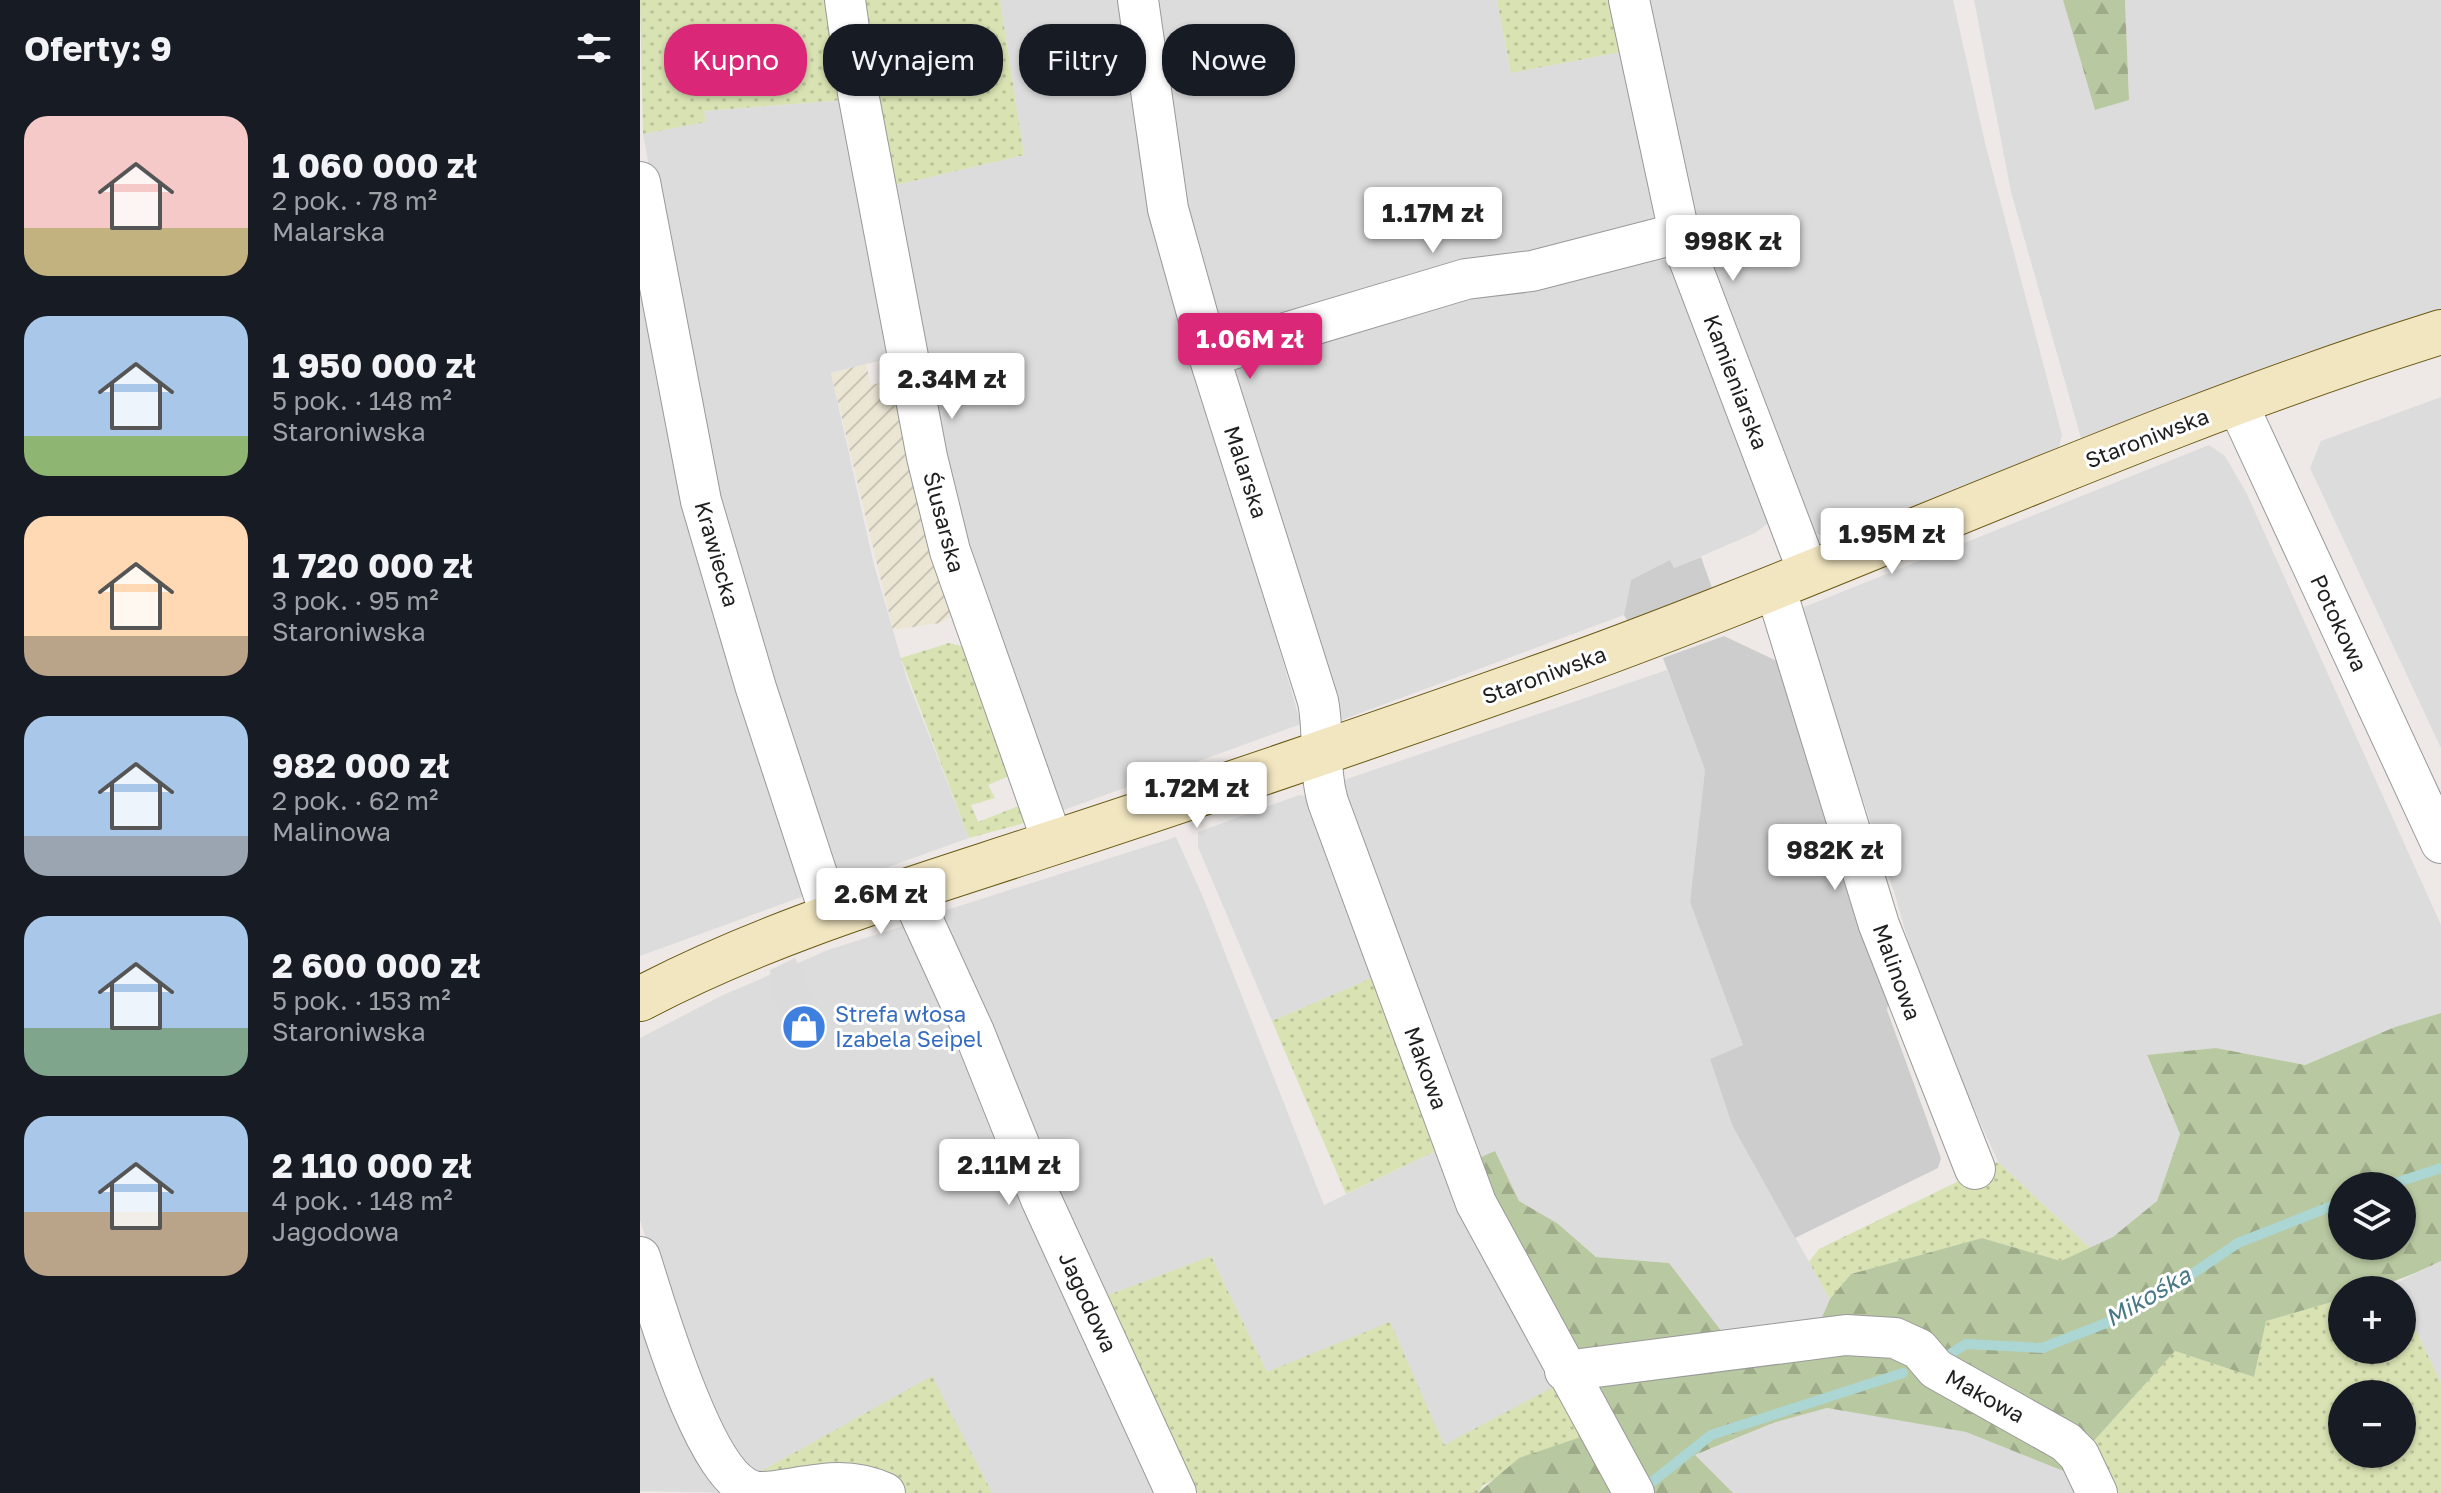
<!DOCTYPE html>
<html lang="pl">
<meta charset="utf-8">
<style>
:root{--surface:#171b24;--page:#242831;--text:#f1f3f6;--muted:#9ea1a6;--accent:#db2777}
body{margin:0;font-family:"Golos Text",sans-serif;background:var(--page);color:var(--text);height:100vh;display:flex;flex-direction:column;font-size:30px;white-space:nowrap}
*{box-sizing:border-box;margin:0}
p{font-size:26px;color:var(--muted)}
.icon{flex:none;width:44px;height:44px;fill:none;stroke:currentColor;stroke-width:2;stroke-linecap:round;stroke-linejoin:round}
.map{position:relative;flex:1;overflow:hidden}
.details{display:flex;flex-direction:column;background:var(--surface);width:640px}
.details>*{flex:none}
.guide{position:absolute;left:24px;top:24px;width:760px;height:72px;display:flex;gap:16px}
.buttons{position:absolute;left:1688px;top:1172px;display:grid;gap:16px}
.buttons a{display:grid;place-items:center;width:88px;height:88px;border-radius:50%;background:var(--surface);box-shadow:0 2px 6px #0004;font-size:40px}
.price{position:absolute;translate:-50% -68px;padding:0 18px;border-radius:8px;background:#fff;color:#222;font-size:26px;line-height:52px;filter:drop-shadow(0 2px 4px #0008)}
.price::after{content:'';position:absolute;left:50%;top:48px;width:24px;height:18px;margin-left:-12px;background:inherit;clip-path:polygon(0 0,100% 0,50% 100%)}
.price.on{background:var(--accent);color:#fff}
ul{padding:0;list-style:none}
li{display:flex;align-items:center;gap:24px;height:200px;padding:0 24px}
li span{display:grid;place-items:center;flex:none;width:224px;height:160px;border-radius:24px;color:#555}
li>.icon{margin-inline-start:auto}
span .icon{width:96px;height:96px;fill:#fffc;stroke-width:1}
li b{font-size:34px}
h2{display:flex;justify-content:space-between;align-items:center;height:96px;padding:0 24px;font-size:34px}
.pill{padding:0 28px;border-radius:32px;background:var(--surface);box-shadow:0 2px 6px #0004;font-size:28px;line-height:72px}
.pill.on{background:var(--accent);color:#fff}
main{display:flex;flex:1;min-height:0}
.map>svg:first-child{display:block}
.residential{fill:#dddcdc}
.religious{fill:#cdcdcd}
.farmland{fill:url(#farmland-furrows)}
.grass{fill:url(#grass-dots);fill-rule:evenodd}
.forest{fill:url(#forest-firs);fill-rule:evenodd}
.parking{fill:#dbdbdb}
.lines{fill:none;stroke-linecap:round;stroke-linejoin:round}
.stream{stroke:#acd6d4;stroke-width:10}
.street-casing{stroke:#999;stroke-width:42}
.secondary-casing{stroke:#695913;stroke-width:46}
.street{stroke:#fff;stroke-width:40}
.secondary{stroke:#f2e6c1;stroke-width:44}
.labels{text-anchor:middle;stroke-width:6;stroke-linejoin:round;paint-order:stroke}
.street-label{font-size:22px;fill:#1f1f1f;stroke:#fff}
.shop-label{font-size:22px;fill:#366cbe;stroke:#fff;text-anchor:start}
.water-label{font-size:24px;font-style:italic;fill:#497986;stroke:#fff}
</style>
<main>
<section class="details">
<h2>Oferty: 9<svg class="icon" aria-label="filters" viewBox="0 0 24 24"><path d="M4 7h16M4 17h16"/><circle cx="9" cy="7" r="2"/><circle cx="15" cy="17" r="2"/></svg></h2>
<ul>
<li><span style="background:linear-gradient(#f6c9c9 70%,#c2b280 0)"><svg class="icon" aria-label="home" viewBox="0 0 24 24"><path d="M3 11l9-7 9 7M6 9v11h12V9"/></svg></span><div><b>1 060 000 zł</b><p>2 pok. · 78 m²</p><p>Malarska</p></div></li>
<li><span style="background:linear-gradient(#a9c7e8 75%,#8fb573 0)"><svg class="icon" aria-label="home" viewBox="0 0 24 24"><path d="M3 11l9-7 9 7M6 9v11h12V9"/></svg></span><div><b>1 950 000 zł</b><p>5 pok. · 148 m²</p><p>Staroniwska</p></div></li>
<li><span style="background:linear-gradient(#ffd9b3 75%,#b9a48a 0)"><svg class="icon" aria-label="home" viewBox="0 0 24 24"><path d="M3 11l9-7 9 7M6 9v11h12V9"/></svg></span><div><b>1 720 000 zł</b><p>3 pok. · 95 m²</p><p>Staroniwska</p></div></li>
<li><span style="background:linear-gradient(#a9c7e8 75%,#9aa5b1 0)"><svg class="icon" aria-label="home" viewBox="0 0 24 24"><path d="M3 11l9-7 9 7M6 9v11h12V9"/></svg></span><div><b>982 000 zł</b><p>2 pok. · 62 m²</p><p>Malinowa</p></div></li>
<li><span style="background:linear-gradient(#a9c7e8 70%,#7fa58c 0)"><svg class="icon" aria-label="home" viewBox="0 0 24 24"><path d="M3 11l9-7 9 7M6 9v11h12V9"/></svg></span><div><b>2 600 000 zł</b><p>5 pok. · 153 m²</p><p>Staroniwska</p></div></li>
<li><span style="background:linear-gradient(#a9c7e8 60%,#b9a48a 0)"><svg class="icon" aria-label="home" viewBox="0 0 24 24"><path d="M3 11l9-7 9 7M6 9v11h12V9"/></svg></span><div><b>2 110 000 zł</b><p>4 pok. · 148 m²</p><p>Jagodowa</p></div></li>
</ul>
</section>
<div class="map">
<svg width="1801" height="1493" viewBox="0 0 1801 1493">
<defs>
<pattern id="farmland-furrows" width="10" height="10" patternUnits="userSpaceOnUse" patternTransform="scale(2)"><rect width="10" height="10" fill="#ebe6d4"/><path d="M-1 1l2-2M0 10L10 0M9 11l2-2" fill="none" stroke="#c9c5b6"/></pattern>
<pattern id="grass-dots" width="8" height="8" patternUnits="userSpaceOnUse" patternTransform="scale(2)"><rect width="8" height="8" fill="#d8e2b2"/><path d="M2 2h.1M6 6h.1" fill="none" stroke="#b9c199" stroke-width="1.8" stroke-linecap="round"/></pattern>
<pattern id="forest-firs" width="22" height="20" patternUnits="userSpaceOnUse" patternTransform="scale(2)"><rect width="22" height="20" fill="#b8c8a0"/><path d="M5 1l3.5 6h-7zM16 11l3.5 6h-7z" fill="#9eab89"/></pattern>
</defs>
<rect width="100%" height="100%" fill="#eee9e6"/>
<!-- residential -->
<g class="residential">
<polygon points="360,0 480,0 587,468 661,724 421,811 316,523 247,187 384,155"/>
<polygon points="512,0 857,0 871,73 986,51 1026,226 604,333 580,328 540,193"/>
<polygon points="999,0 1313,0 1345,143 1422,435 1419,447 1261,511 1181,535 1160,528 1081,320"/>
<polygon points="1334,0 1423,0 1456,110 1489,99 1485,0 1801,0 1801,309 1664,353 1441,438 1371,192"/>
<polygon points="204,100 247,359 191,373 233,561 267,679 329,838 195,886 52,407 3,134 65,122 64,111"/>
<polygon points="0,250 164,896 0,956"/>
<polygon points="991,252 1038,264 1134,519 1115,533 1034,568 1030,561 991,580 984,615 691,724 591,370 755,318"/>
<polygon points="1801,397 1801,748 1670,468 1681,441"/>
<polygon points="1569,445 1585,456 1607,494 1801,925 1801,1013 1755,1027 1665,1065 1576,1048 1507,1056 1540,1134 1517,1201 1473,1238 1450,1248 1358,1162 1285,999 1255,895 1159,609"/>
<polygon points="1027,670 1065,770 1050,902 1103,1045 1070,1059 1092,1125 1190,1299 1179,1324 1086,1337 1029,1263 956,1257 917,1223 879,1201 855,1152 830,1162 695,783"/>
<polygon points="659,795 671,797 741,974 632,1021 558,847 558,832"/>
<polygon points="536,837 563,897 684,1205 806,1146 919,1384 804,1446 627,1372 571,1256 458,1299 294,914"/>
<polygon points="269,924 525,1493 352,1493 291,1377 109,1478 89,1455 30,1313 0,1220 0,1038 83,995 188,950"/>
<polygon points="1801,1261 1801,1383 1762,1301 1762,1290 1757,1290 1754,1284"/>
<polygon points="0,1303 94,1493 0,1491"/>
<polygon points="1187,1408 1326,1432 1426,1472 1438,1493 1093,1493 1054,1456 1133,1423"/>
</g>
<!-- religious -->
<g class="religious">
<polygon points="1061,557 1072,588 988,622 984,615 991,580 1030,560 1034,568"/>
<polygon points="1084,636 1145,665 1249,999 1247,1010 1301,1158 1298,1168 1155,1238 1092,1125 1070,1059 1103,1045 1050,902 1065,770 1023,658"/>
</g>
<!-- farmland -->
<polygon class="farmland" points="226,364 231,385 258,379 317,612 300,623 253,630 191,373"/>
<!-- grass -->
<g class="grass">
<polygon points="0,0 190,0 204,100 64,111 66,122 3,134"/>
<polygon points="221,0 360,0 384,155 247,187"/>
<polygon points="857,0 976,0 986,51 871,73"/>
<polygon points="309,643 328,648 369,776 348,785 355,798 331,805 338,822 384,804 388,822 329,838 261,658"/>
<polygon points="741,974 806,1146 706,1194 632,1021"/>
<polygon points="1358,1162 1450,1248 1421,1261 1342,1238 1211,1274 1190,1299 1169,1262 1179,1249"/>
<polygon points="571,1256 627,1372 750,1322 804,1445 919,1384 947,1435 843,1485 838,1493 550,1493 458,1299"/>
<path d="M1702,1299V1350H1762V1301L1801,1383V1493H1473L1452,1443L1535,1351L1614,1377L1625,1321ZM1702,1394H1762V1454H1702Z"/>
<polygon points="292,1376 352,1493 263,1493 109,1478"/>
</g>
<!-- forest -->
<g class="forest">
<polygon points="1423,0 1485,0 1489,100 1455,110"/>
<path d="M1801,1013V1261C1767,1277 1740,1290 1702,1290V1299L1626,1321L1614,1377L1535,1351L1452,1443L1179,1324L1190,1299L1211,1274L1342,1238L1421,1261L1473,1237L1517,1201L1540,1134L1507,1055L1576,1048L1665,1065L1755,1027ZM1702,1186H1762V1246H1702Z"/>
<polygon points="855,1151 879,1201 917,1223 956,1257 1029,1263 1086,1337 940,1362 830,1162"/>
<polygon points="1261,1350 1417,1446 1426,1472 1326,1432 1187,1408 1133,1423 1055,1455 1093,1493 1010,1493 936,1378"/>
<polygon points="947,1435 978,1493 838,1493 879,1458"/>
</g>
<!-- parking -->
<polygon class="parking" points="155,958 176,1003 142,1017 132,996 130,970"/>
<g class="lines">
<!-- stream -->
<g class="stream">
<polyline points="1746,1186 1801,1168"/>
<polyline points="1307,1356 1326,1344 1402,1348 1479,1318 1524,1293 1598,1243 1702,1202"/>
<polyline points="1002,1490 1071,1435 1263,1373"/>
</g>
<!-- street casing -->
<g class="street-casing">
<g id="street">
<polyline points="205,0 218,93 287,457 310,551 413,843"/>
<path d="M498,0L528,209L569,356L678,701C685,736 678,768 688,802L836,1203L994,1493"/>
<polyline points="989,0 1039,233 1169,574"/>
<polyline points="0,182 61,501 116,688 191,917"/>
<polyline points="569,356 826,279 892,271 1039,233"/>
<polyline points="1597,403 1801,843"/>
<polyline points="1135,587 1239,925 1335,1169"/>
<polyline points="269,890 334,1032 401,1199 536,1493"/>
<path d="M0,1257C16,1306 63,1476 113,1491C123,1493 138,1491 149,1489C185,1483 211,1478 245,1493"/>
<polyline points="925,1371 1206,1335 1255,1338 1279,1349 1296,1369 1426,1442 1439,1455 1457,1493"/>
</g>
</g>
<!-- secondary casing -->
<g class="secondary-casing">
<path id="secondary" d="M0,999C125,933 263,892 397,848C565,793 733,736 899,677C1203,569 1494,428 1801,332"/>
</g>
<!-- street -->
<use href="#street" class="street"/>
<!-- secondary -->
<use href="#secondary" class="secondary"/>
</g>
<!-- icons -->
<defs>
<g id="shop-disc" transform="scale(2.3)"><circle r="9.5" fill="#3f7fe0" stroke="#fff"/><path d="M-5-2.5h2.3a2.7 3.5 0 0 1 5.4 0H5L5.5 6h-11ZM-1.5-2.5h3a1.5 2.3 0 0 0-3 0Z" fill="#fff"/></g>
</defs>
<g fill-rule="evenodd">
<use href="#shop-disc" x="164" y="1027"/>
</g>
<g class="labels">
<!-- street labels -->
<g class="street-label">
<text transform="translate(1096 382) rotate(69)" y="8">Kamieniarska</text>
<text transform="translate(1507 438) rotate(-21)" y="8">Staroniwska</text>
<text transform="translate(606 472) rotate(72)" y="8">Malarska</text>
<text transform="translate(304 522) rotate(75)" y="8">Ślusarska</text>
<text transform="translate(77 554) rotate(74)" y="8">Krawiecka</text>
<text transform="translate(1699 623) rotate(65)" y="8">Potokowa</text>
<text transform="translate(904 675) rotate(-20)" y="8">Staroniwska</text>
<text transform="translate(1257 972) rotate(70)" y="8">Malinowa</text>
<text transform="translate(786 1068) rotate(70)" y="8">Makowa</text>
<text transform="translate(448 1302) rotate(65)" y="8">Jagodowa</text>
<text transform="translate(1345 1396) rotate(29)" y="8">Makowa</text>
</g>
<!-- shop labels -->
<g class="shop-label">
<text x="195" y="1022">Strefa włosa<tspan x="195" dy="25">Izabela Seipel</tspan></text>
</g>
<!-- water labels -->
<g class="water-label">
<text transform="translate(1508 1297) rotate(-30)" y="8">Mikośka</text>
</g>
</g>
</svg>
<div class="buttons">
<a><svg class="icon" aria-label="layers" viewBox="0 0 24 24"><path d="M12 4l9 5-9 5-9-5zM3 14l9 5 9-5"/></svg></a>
<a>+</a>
<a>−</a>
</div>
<b class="price" style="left:793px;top:255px">1.17M zł</b>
<b class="price" style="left:1093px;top:283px">998K zł</b>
<b class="price on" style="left:610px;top:381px">1.06M zł</b>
<b class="price" style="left:312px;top:421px">2.34M zł</b>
<b class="price" style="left:1252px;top:576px">1.95M zł</b>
<b class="price" style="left:557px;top:830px">1.72M zł</b>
<b class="price" style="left:1195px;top:892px">982K zł</b>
<b class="price" style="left:241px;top:936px">2.6M zł</b>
<b class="price" style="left:369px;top:1207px">2.11M zł</b>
<div class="guide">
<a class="pill on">Kupno</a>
<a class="pill">Wynajem</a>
<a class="pill">Filtry</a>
<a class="pill">Nowe</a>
</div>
</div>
</main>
